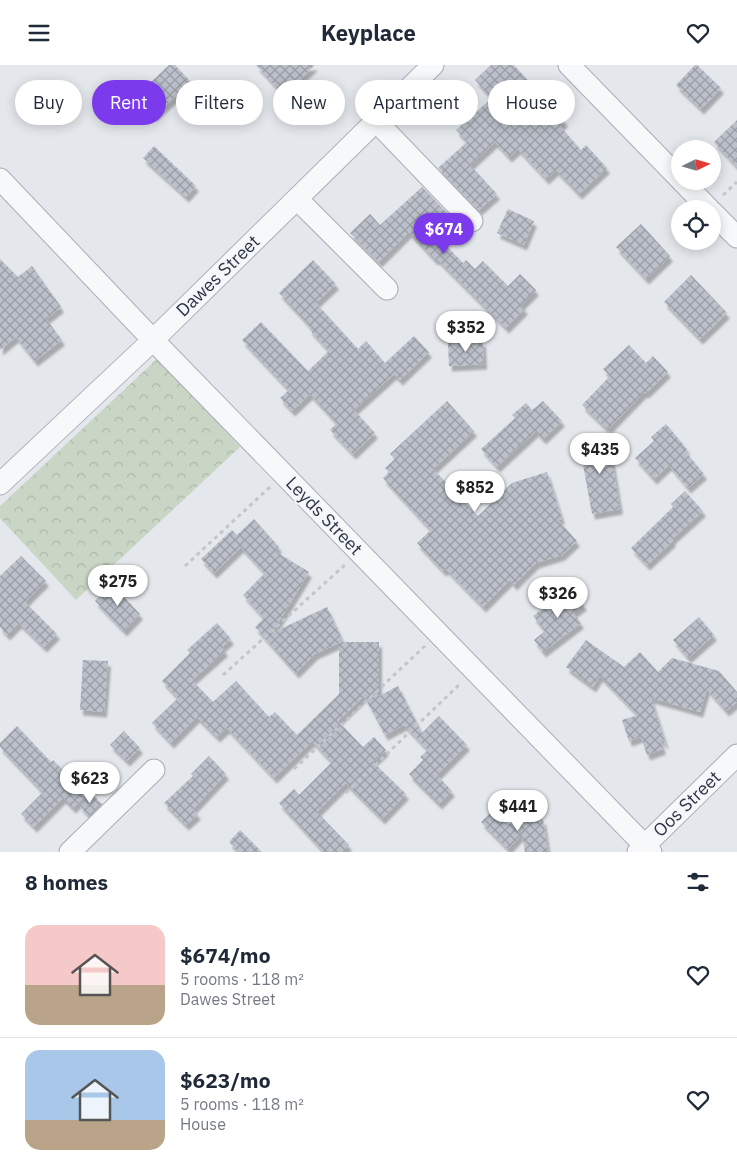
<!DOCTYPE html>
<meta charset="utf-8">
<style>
:root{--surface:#fff;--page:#f2f2f3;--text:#1f2937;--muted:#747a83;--line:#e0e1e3;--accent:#7c3aed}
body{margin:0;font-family:"IBM Plex Sans",sans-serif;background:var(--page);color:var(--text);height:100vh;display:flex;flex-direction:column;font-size:19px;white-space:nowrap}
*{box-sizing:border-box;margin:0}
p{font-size:16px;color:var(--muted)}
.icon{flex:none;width:28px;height:28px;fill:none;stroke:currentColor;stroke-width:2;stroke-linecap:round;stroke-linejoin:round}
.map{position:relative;height:787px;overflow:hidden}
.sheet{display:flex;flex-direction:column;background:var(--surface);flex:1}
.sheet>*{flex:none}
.top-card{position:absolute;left:15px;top:15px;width:708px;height:45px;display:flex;gap:10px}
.needle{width:32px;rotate:85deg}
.buttons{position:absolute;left:671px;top:75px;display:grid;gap:10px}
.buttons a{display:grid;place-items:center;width:50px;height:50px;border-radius:50%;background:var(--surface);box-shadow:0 2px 12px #0003;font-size:25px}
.price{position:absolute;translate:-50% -42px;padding:0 11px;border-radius:18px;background:#fff;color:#222;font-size:16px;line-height:32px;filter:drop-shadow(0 1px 2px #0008)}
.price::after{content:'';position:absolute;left:50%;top:30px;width:15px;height:11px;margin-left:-8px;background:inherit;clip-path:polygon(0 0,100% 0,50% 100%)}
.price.current{background:var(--accent);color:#fff}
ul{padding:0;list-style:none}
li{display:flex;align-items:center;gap:15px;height:125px;padding:0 25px}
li+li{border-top:1px solid var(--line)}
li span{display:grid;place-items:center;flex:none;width:140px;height:100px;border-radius:15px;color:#555}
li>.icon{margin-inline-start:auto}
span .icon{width:60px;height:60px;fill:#fffc;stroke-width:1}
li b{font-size:21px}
h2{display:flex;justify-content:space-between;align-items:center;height:60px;padding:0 25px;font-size:21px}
.tag{padding:0 18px;border-radius:22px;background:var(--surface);box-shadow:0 2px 12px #0003;font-size:18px;line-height:45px}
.tag.current{background:var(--accent);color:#fff}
header{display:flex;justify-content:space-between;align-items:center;height:65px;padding:0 25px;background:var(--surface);font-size:22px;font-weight:700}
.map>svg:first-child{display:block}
.park{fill:url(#park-crowns)}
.building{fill:url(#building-cross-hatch);filter:url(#shadow)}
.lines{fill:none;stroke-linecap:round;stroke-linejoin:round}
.minor-casing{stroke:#a9aeb7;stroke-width:23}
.path{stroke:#c2c5cb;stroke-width:3;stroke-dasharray:4 4;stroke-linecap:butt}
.minor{stroke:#f7f8fa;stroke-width:21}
.labels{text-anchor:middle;stroke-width:4;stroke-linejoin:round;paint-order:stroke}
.street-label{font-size:18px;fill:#2b3445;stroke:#f4f6f9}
</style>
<header><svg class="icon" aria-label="menu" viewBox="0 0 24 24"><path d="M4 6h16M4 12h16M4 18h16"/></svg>Keyplace<svg class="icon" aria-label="heart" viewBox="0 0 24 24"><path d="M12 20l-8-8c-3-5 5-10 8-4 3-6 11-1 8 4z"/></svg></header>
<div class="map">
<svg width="737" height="787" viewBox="0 0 737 787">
<defs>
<pattern id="park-crowns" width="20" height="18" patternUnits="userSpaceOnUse" patternTransform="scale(1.25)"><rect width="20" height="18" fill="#c9d6c5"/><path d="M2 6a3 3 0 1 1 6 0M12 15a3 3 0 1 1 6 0" fill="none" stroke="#adb8ab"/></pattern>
<pattern id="building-cross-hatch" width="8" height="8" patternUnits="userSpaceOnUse" patternTransform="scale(1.25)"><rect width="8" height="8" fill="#bbc0ca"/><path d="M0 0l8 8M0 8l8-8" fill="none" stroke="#989da6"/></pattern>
<filter id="shadow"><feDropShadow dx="3" dy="5.5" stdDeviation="1" flood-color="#0004"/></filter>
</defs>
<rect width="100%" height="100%" fill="#e4e7ec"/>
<!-- park -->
<polygon class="park" points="158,293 240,382 76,535 0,453 0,441"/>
<!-- building -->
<g class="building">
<polygon points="169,0 175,0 191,17 154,51 136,31"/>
<polygon points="256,0 315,0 284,30"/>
<polygon points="491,0 514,0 565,56 560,61 581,85 586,80 607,103 579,129 556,105 546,114 518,84 509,92 495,77 470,100 497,129 479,145 438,103 467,77 456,65 492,33 475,15"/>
<polygon points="695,0 697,0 721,23 701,44 676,20"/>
<polygon points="737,55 737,102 714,77"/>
<polygon points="154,81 196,121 186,132 143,93"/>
<polygon points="422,122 447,148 430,164 463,198 466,195 475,204 483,196 508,221 520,209 536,225 521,240 525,244 506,263 437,194 435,195 409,167 379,197 350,168 370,149 380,160"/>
<polygon points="508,144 534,156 524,180 497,168"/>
<polygon points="641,159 670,191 646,214 616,182"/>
<polygon points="0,194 18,212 32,201 61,242 46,254 62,275 35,296 16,272 0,285"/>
<polygon points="313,195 336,219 316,238 358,284 366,276 385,298 414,271 429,287 400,315 394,309 354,345 375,368 353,389 330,365 337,358 310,329 292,346 280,333 289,325 242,275 261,257 308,306 329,286 309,264 311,262 279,228"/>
<polygon points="691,210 727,248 700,274 664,237"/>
<polygon points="483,276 484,299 449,301 448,278"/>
<polygon points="629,280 646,298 653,291 668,307 646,328 644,327 609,363 606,360 607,364 582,340 610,311 603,304"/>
<polygon points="447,336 474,366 433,404 462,434 460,435 462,435 478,451 512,418 547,407 562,454 558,455 577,476 562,490 536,498 514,520 510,515 483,542 446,504 443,506 417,478 431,465 383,413 389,407 385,403 395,394 390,389"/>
<polygon points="543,336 562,356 543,374 536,366 497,402 481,384 515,353 512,350 526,338 532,345"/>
<polygon points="666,359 687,384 685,386 704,409 688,423 669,400 654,414 635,393 654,376 651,372"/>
<polygon points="608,372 620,444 592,449 579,377"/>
<polygon points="685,426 703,446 672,474 673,476 647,500 631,483 673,442 671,439"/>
<polygon points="254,454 279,482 275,486 309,507 272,568 327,542 343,576 341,577 379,577 379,631 398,621 422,668 439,651 467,680 437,710 452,726 439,739 409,709 423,695 420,692 428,685 404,660 385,670 364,631 338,656 363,682 374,672 386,685 373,697 406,729 382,754 346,718 317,747 349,780 342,787 324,787 279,738 294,724 299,730 332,697 312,676 274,713 227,663 217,672 197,652 171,678 152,658 178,633 162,616 190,588 187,585 217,558 231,574 222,582 225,586 192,615 213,637 236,616 269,652 275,647 297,670 339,629 339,578 315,589 296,608 255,562 264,553 243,530 265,508 241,482 214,508 201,494 232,465 237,470"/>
<polygon points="21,491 46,516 25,537 57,569 44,582 19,558 7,570 0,562 0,511"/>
<polygon points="112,519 140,549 124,566 95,536"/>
<polygon points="570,522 584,540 573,548 581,558 543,587 534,575 545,566 533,551"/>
<polygon points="699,552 714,570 688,593 673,575"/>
<polygon points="586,575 624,602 640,587 658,607 672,593 719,606 737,627 737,637 726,646 707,624 700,647 651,633 666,680 659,672 663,684 647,690 641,672 629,676 622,655 638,650 600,611 593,622 566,602"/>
<polygon points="83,595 108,596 104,647 80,645"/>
<polygon points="17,661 51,697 53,695 87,729 73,743 63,733 34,762 21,749 43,727 0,682 0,678"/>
<polygon points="124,666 140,683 127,696 110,680"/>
<polygon points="209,691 226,709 193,744 198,749 186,760 164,738 193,711 191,709"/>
<polygon points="91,728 102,739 89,751 79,740"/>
<polygon points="494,744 508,759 543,754 548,787 525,787 522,769 508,784 481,757"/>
<polygon points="240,765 262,787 239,787 229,777"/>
</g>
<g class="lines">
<!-- minor casing -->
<g class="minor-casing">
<g id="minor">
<polyline points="569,0 680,114"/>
<polyline points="376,56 472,156"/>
<polyline points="0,114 153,275 651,787"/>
<polyline points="682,116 709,144"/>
<polyline points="297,134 387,224"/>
<polyline points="712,147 737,172"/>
<polyline points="0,419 153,275 433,0"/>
<polyline points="70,787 154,705"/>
<polyline points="638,787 737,690"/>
</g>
</g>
<!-- path -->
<g class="path">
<polyline points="723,130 737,117"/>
<polyline points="185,501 270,422"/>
<polyline points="223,610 346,499"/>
<polyline points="294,704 425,581"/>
<polyline points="346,728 461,618"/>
</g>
<!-- minor -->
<use href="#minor" class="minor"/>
</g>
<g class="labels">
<!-- street labels -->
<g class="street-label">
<text transform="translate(218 211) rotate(-44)" y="6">Dawes Street</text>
<text transform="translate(324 451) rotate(46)" y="6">Leyds Street</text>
<text transform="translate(687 739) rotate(-44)" y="6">Oos Street</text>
</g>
</g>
</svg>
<div class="buttons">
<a><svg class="needle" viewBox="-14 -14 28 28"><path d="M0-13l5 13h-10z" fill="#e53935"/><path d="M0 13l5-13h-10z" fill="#747a83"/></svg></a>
<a><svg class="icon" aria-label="locate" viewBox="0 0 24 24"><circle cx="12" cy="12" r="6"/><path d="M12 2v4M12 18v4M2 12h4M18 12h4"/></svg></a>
</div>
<b class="price current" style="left:444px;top:190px">$674</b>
<b class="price" style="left:466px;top:288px">$352</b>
<b class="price" style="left:600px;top:410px">$435</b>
<b class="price" style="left:475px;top:448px">$852</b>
<b class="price" style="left:118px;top:542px">$275</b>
<b class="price" style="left:558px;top:554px">$326</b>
<b class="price" style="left:90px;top:739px">$623</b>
<b class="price" style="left:518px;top:767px">$441</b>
<div class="top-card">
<a class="tag">Buy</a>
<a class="tag current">Rent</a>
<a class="tag">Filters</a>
<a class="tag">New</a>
<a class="tag">Apartment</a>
<a class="tag">House</a>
</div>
</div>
<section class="sheet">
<h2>8 homes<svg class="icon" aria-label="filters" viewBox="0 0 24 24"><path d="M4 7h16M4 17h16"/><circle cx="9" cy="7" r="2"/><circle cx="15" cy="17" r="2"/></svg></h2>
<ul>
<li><span style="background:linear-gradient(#f6c9c9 60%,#b9a48a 0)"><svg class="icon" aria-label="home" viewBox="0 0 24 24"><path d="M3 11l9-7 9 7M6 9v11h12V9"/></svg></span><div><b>$674/mo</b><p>5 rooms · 118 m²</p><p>Dawes Street</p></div><svg class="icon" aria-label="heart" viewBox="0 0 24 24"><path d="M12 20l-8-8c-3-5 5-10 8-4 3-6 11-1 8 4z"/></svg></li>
<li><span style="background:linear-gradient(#a9c7e8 70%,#b9a48a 0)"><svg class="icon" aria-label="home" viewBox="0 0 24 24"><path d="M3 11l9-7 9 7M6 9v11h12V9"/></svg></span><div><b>$623/mo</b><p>5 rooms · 118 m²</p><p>House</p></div><svg class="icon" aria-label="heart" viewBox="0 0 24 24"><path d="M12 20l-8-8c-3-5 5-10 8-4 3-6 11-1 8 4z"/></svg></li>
</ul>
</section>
